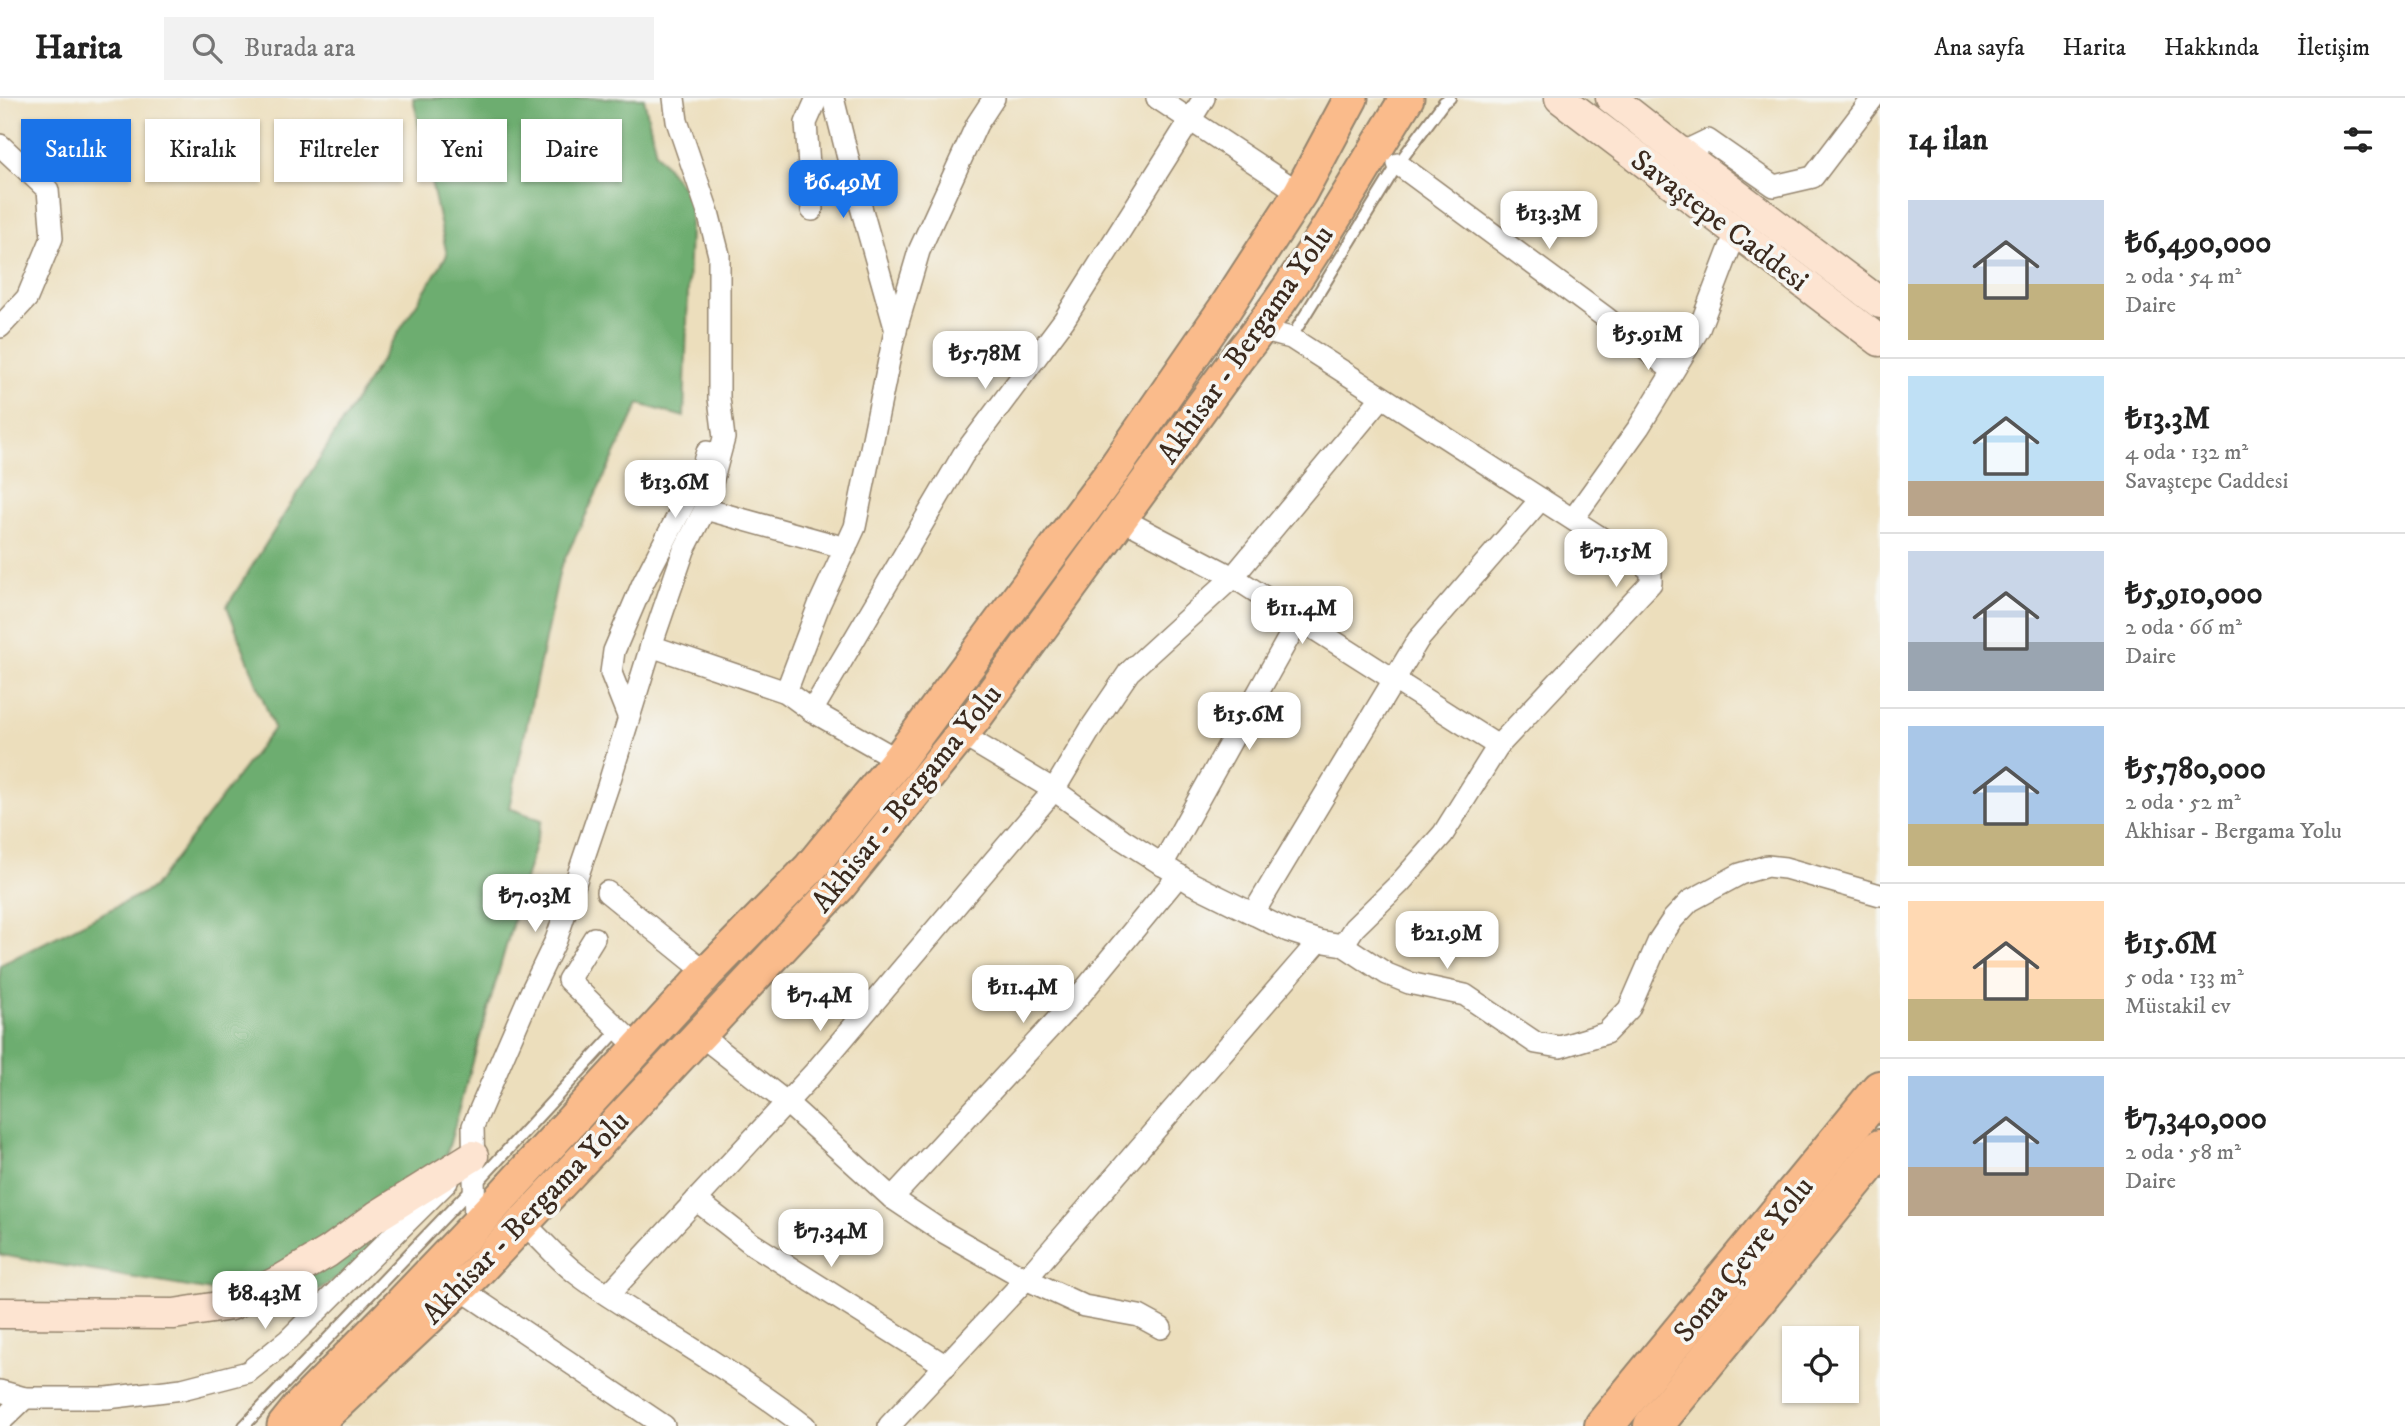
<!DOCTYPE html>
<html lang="tr">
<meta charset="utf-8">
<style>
:root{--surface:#fff;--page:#f2f2f2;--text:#222;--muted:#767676;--line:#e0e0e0;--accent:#1a73e8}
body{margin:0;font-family:"IM FELL DW Pica",serif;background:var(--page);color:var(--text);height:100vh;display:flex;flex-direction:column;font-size:26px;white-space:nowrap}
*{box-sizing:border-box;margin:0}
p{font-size:23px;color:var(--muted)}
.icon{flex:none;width:38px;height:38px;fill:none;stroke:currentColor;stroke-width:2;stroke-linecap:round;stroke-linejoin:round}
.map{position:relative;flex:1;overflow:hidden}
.details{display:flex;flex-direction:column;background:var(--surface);width:525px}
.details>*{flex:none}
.guide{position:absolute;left:21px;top:21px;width:665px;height:63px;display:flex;gap:14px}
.controls{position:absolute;left:1782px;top:1228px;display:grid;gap:14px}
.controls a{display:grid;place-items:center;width:77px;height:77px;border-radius:0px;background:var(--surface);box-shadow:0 2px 5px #0004;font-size:35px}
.price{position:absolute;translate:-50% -60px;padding:0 16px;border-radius:14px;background:#fff;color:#222;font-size:23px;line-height:46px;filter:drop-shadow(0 2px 4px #0008)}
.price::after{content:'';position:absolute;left:50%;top:42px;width:21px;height:16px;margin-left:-10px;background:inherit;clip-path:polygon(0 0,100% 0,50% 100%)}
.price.selected{background:var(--accent);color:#fff}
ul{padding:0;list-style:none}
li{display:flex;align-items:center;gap:21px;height:175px;padding:0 28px}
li+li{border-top:2px solid var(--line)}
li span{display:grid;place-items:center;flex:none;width:196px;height:140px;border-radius:0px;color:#555}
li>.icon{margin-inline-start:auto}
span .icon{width:84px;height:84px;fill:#fffc;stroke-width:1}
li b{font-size:30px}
h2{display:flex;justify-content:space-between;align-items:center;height:84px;padding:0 28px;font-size:30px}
.tag{padding:0 24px;border-radius:0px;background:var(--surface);box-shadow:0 2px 5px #0004;font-size:24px;line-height:63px}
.tag.selected{background:var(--accent);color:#fff}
header{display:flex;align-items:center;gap:42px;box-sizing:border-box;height:98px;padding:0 35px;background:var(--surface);border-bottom:2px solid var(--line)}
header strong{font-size:33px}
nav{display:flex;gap:38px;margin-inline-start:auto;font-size:24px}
.search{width:490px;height:63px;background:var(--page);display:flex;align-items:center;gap:18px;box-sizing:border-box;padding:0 24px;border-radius:0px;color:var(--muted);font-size:26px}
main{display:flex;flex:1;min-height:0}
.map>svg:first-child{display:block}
.forest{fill:#6dad70;stroke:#546c47;stroke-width:2}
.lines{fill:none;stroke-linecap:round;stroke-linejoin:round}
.lane-casing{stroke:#94846d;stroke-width:14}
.street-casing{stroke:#94846d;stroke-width:24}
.secondary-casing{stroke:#94846d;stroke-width:33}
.primary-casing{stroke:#94846d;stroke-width:37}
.highway-casing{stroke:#94846d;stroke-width:42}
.lane{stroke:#fff;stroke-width:10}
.street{stroke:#fff;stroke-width:21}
.secondary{stroke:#fde4d1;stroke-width:30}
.primary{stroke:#fabb8b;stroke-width:33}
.highway{stroke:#fabb8b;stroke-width:38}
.labels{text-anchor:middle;stroke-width:7;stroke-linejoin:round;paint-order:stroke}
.street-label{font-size:30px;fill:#3b2a1e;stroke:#f6f6f2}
</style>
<header>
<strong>Harita</strong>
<div class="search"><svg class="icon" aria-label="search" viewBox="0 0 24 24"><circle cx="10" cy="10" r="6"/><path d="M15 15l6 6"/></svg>Burada ara</div>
<nav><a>Ana sayfa</a><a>Harita</a><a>Hakkında</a><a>İletişim</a></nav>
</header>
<main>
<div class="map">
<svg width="1880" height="1328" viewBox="0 0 1880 1328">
<rect width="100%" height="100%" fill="#f6f6f2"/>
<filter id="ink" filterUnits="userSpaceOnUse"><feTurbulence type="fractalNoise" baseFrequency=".0143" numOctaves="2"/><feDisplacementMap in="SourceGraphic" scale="14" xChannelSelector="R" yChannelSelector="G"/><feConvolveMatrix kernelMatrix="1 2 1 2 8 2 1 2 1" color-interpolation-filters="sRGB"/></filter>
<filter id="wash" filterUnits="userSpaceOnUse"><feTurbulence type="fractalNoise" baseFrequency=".00686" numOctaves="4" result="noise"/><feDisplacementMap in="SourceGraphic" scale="28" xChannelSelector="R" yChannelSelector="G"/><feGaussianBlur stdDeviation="1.57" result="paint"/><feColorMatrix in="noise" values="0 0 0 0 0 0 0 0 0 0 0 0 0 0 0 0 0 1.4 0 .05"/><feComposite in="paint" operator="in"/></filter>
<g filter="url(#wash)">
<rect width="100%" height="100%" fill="#ecdebc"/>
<!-- forest -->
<polygon class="forest" points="413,0 644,0 656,55 691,100 684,319 639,306 560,471 509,710 542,722 439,1083 353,1170 318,1192 270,1203 0,1157 0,867 153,790 274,630 227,508 447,157"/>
</g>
<g filter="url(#ink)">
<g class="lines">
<!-- lane casing -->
<g class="lane-casing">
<g id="lane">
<polyline points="1291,240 1398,66 1444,4 1450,0"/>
<polyline points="244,1328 474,1088 619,931"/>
</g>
</g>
<!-- street casing -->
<g class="street-casing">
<g id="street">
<polyline points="674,0 677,23 708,114 719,157 719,300 724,340 705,411 684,452 651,548 786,594 812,613 898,662"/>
<polyline points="833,0 854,84 896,233"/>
<polyline points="1157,0 1300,95"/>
<polyline points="0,47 48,92 52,140 27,200 0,229"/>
<polyline points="1681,55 1708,42 1774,88 1813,79 1873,0"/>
<polyline points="1398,66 1605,219 1673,273"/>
<polyline points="812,112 806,25 817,0"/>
<polyline points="1260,232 1291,240 1651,472 1651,485 1498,648 1443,736 1399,786 1354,830 1343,847"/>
<polyline points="705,411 846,450"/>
<polyline points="1122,421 1233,479 1498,648"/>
<polyline points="1573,421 1639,329 1699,231 1736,134"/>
<polyline points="786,594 819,507 855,429 894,238 919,153 977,26 994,0"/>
<polyline points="812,613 963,357 1064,222 1204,0"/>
<polyline points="628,618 611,575 614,553 643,485 701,373 707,354"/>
<polyline points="962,637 1054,692 1122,741 1191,785 1288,833 1319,843 1343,847 1387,876 1409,885 1465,897 1536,945 1560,949 1606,935 1629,911 1659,842 1673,821 1690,803 1740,776 1767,768 1785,770 1880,797"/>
<polyline points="1162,767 1299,521"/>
<polyline points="607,794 707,875"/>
<polyline points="1253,816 1418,542 1541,401"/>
<polyline points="594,840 568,882 639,951"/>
<polyline points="699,936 786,1004 892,1100 940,1132 1026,1181 1084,1208 1139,1218 1161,1230"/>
<polyline points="892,1100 1081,896 1179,777"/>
<polyline points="696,1102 751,1145 946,1268"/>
<path d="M523,1125C542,1141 557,1161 577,1176C603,1196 631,1212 658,1229C708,1260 758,1292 805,1328"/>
<polyline points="475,1128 473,1028 531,894 556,842 608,688 651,548"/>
<polyline points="459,1190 664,1328"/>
<polyline points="608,1197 813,976 1054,692 1093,627 1129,574 1233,479 1382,299"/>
<polyline points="0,1293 25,1300 107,1300 182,1291 248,1274 288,1242 447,1084"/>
<polyline points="0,1324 25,1300"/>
<polyline points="889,1328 1026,1181 1319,843"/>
</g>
</g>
<!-- secondary casing -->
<g class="secondary-casing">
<g id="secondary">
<polyline points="1560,0 1880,243"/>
<polyline points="1611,0 1681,55 1880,205"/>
<polyline points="0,1215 174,1216 231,1207 281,1182 328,1154 377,1118 473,1058"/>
</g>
</g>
<!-- primary casing -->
<g class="primary-casing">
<g id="primary">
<polyline points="284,1328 300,1308 387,1220 475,1128 707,875 810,770 898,662 1112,374 1226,209 1300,95 1351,0"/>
<path d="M317,1328L326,1316L474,1177L840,787L974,621L1238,259C1303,179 1353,87 1407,0"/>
</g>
</g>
<!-- highway casing -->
<g class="highway-casing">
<g id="highway">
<polyline points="1604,1328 1880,992"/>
<polyline points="1653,1328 1880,1051"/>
</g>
</g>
<!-- lane -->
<use href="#lane" class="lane"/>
<!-- street -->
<use href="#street" class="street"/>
<!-- secondary -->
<use href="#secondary" class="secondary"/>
<!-- primary -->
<use href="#primary" class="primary"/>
<!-- highway -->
<use href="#highway" class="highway"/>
</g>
</g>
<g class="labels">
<!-- street labels -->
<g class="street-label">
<text transform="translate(1720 122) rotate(37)" y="10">Savaştepe Caddesi</text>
<text transform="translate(1245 246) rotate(-55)" y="10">Akhisar - Bergama Yolu</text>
<text transform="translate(906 700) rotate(-51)" y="10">Akhisar - Bergama Yolu</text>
<text transform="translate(525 1119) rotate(-46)" y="10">Akhisar - Bergama Yolu</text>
<text transform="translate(1743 1161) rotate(-51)" y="10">Soma Çevre Yolu</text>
</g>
</g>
</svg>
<div class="controls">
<a><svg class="icon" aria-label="locate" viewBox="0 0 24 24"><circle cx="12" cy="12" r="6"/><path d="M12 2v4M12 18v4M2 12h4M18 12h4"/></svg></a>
</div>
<b class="price selected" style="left:843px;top:122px">₺6.49M</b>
<b class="price" style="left:1549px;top:153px">₺13.3M</b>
<b class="price" style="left:1648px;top:274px">₺5.91M</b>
<b class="price" style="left:985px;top:293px">₺5.78M</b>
<b class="price" style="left:675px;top:422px">₺13.6M</b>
<b class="price" style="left:1616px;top:491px">₺7.15M</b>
<b class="price" style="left:1302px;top:548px">₺11.4M</b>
<b class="price" style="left:1249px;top:654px">₺15.6M</b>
<b class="price" style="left:535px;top:836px">₺7.03M</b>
<b class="price" style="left:1447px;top:873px">₺21.9M</b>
<b class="price" style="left:1023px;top:927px">₺11.4M</b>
<b class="price" style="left:820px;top:935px">₺7.4M</b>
<b class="price" style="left:831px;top:1171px">₺7.34M</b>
<b class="price" style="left:265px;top:1233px">₺8.43M</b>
<div class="guide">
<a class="tag selected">Satılık</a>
<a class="tag">Kiralık</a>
<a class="tag">Filtreler</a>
<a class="tag">Yeni</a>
<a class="tag">Daire</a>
</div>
</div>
<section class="details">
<h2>14 ilan<svg class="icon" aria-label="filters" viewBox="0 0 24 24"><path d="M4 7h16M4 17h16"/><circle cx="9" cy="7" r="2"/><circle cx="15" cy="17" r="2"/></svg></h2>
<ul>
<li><span style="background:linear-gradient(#c9d6e8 60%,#c2b280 0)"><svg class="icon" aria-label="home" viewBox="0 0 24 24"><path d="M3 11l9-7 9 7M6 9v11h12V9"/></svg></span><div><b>₺6,490,000</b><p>2 oda · 54 m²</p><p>Daire</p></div></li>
<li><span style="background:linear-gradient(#bfe0f5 75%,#b9a48a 0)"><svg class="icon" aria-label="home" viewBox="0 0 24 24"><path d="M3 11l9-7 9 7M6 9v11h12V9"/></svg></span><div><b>₺13.3M</b><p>4 oda · 132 m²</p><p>Savaştepe Caddesi</p></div></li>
<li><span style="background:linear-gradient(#c9d6e8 65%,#9aa5b1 0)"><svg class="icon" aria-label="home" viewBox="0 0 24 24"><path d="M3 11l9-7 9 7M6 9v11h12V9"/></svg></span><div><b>₺5,910,000</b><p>2 oda · 66 m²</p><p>Daire</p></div></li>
<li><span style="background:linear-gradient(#a9c7e8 70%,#c2b280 0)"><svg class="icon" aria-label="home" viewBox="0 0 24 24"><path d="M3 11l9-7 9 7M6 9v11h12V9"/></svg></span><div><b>₺5,780,000</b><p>2 oda · 52 m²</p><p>Akhisar - Bergama Yolu</p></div></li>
<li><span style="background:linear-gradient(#ffd9b3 70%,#c2b280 0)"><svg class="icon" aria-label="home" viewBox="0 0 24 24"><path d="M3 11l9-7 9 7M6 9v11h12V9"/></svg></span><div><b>₺15.6M</b><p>5 oda · 133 m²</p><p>Müstakil ev</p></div></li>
<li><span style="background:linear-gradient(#a9c7e8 65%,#b9a48a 0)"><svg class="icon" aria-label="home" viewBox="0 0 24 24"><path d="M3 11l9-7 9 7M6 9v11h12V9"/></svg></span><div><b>₺7,340,000</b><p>2 oda · 58 m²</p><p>Daire</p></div></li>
</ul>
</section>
</main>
